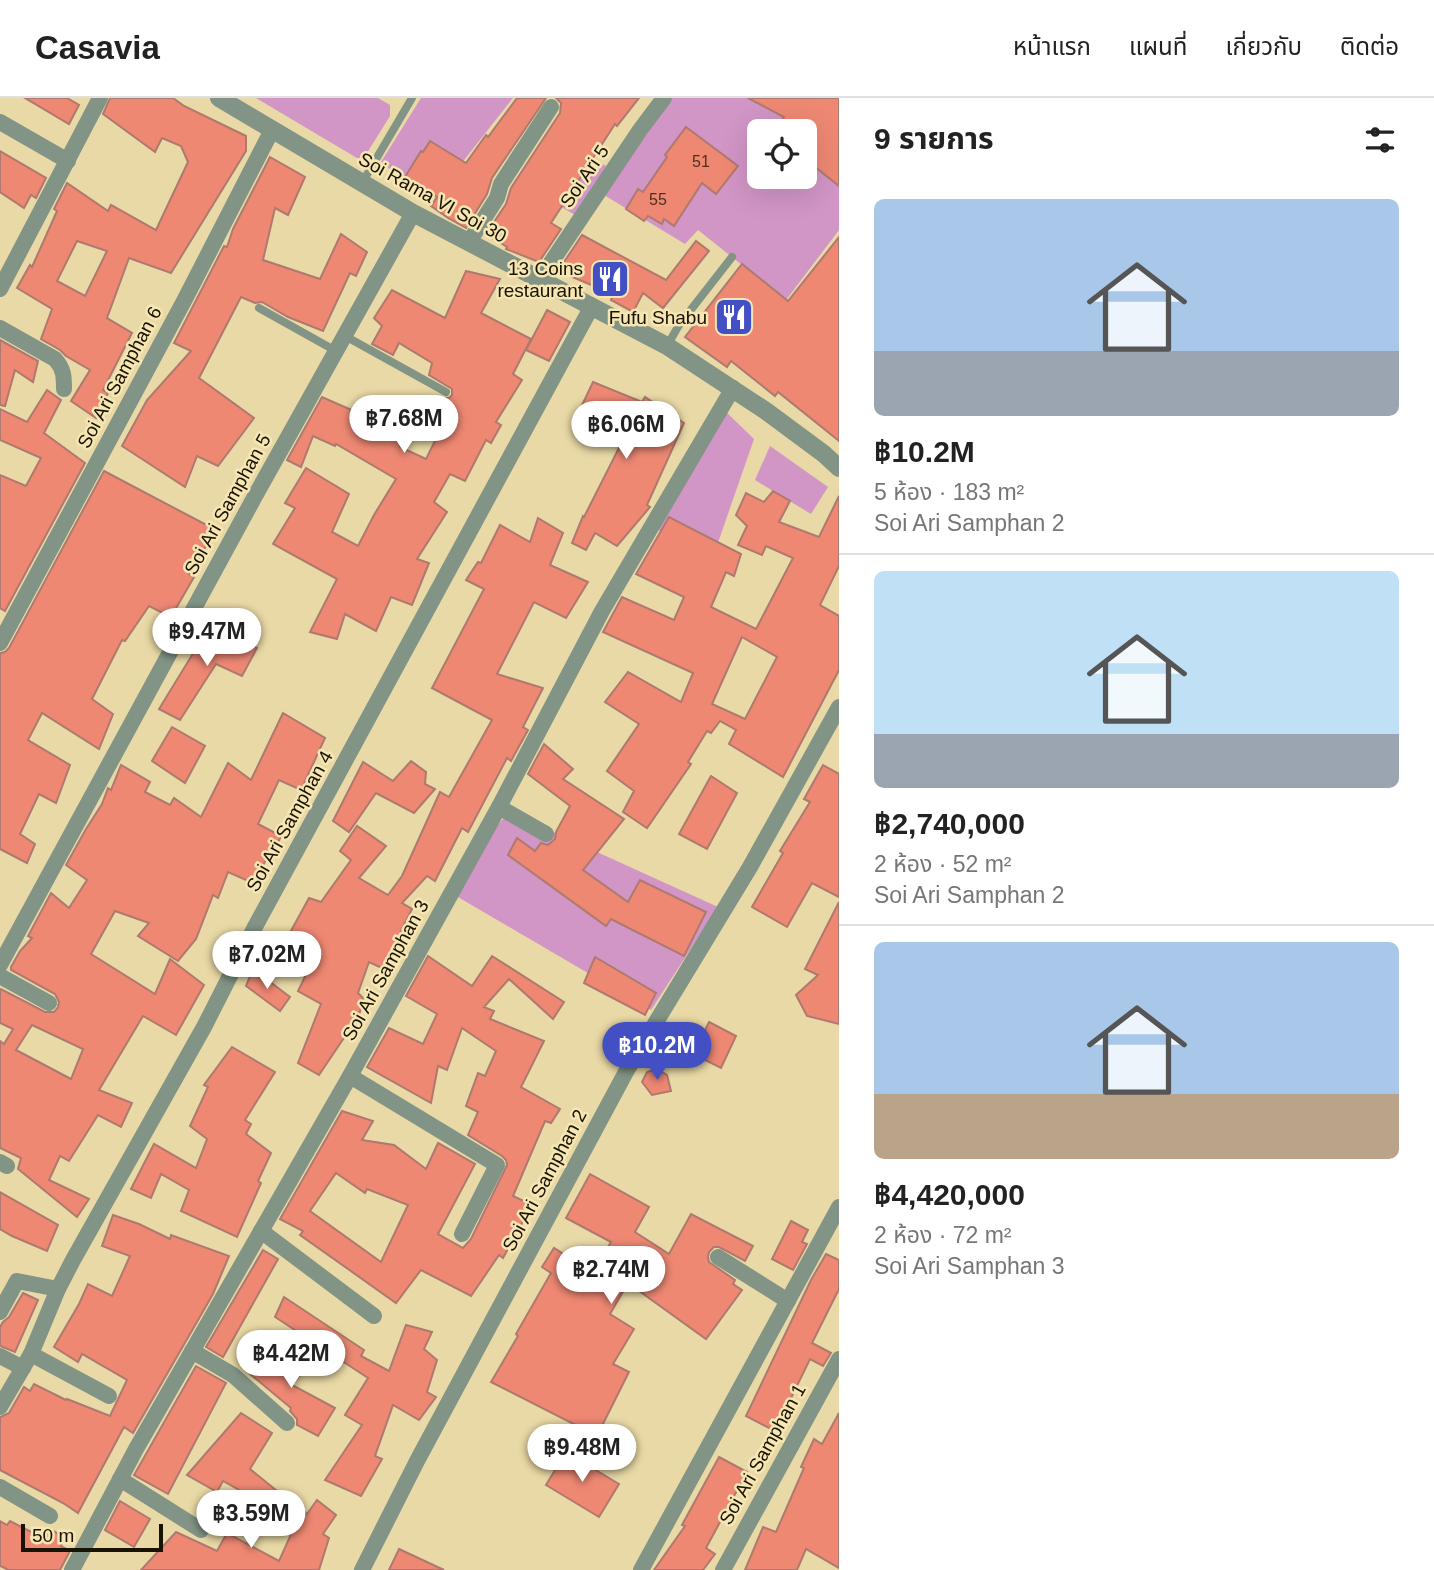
<!DOCTYPE html>
<html lang="th">
<meta charset="utf-8">
<style>
:root{--surface:#fff;--page:#f2f2f2;--text:#222;--muted:#767676;--line:#e0e0e0;--accent:#4350c4}
body{margin:0;font-family:Arial,"Noto Sans Thai",sans-serif;background:var(--page);color:var(--text);height:100vh;display:flex;flex-direction:column;font-size:26px;white-space:nowrap}
*{box-sizing:border-box;margin:0}
p{font-size:23px;color:var(--muted)}
.icon{flex:none;width:38px;height:38px;fill:none;stroke:currentColor;stroke-width:2;stroke-linecap:round;stroke-linejoin:round}
.map{position:relative;flex:1;overflow:hidden}
.details{display:flex;flex-direction:column;background:var(--surface);width:595px}
.details>*{flex:none}
.tools{position:absolute;left:747px;top:21px;display:grid;gap:14px}
.tools a{display:grid;place-items:center;width:70px;height:70px;border-radius:10px;background:var(--surface);box-shadow:0 7px 28px #0002;font-size:35px}
.scale{position:absolute;left:21px;bottom:18px;width:142px;box-sizing:border-box;padding-left:7px;border:4px solid #181302;border-top:0;font-size:19px;line-height:24px;white-space:nowrap;color:#181302;-webkit-text-stroke:5px #f6e6b3;paint-order:stroke}
.price{position:absolute;translate:-50% -60px;padding:0 16px;border-radius:24px;background:#fff;color:#222;font-size:23px;line-height:46px;filter:drop-shadow(0 2px 4px #0008)}
.price::after{content:'';position:absolute;left:50%;top:42px;width:21px;height:16px;margin-left:-10px;background:inherit;clip-path:polygon(0 0,100% 0,50% 100%)}
.price.on{background:var(--accent);color:#fff}
ul{padding:0;list-style:none}
li{display:grid;align-content:center;gap:14px;height:371px;padding:0 35px}
li+li{border-top:2px solid var(--line)}
li span{display:grid;place-items:center;height:217px;border-radius:10px;color:#555}
li>.icon{margin-inline-start:auto}
span .icon{width:126px;height:126px;fill:#fffc;stroke-width:1}
li b{font-size:30px}
h2{display:flex;justify-content:space-between;align-items:center;height:84px;padding:0 35px;font-size:30px}
header{display:flex;align-items:center;gap:42px;box-sizing:border-box;height:98px;padding:0 35px;background:var(--surface);border-bottom:2px solid var(--line)}
header strong{font-size:33px}
nav{display:flex;gap:38px;margin-inline-start:auto;font-size:24px}
main{display:flex;flex:1;min-height:0}
.map>svg:first-child{display:block}
.green{fill:#d195c6;fill-rule:evenodd}
.building{fill:#ee8873;stroke:#ae796e;stroke-width:2;fill-rule:evenodd}
.lines{fill:none;stroke-linecap:round;stroke-linejoin:round}
.service{stroke:#819485;stroke-width:8}
.minor{stroke:#819485;stroke-width:16}
.tertiary{stroke:#819485;stroke-width:18}
.labels{text-anchor:middle;stroke-width:5;stroke-linejoin:round;paint-order:stroke}
.number-label{font-size:16px;fill:#4e301e}
.street-label{font-size:19px;fill:#181302;stroke:#f6e6b3}
.poi-label{font-size:19px;fill:#181302;stroke:#f6e6b3;text-anchor:end}
</style>
<header>
<strong>Casavia</strong>
<nav><a>หน้าแรก</a><a>แผนที่</a><a>เกี่ยวกับ</a><a>ติดต่อ</a></nav>
</header>
<main>
<div class="map">
<svg width="839" height="1472" viewBox="0 0 839 1472">
<rect width="100%" height="100%" fill="#e9d9a6"/>
<!-- green -->
<g class="green">
<polygon points="256,0 378,0 390,7 390,18 362,63"/>
<polygon points="421,0 513,0 431,104 381,64"/>
<path d="M672,0H839V132L786,202L698,132L685,146L604,97ZM760,33H805V79H760Z"/>
<polygon points="583,54 606,68 577,118 554,105"/>
<polygon points="724,312 754,341 713,459 658,432"/>
<polygon points="770,348 828,389 811,416 755,382"/>
<polygon points="509,714 718,809 651,912 451,795 475,753"/>
</g>
<!-- building -->
<g class="building">
<polygon points="25,0 67,0 79,7 69,26"/>
<path d="M110,0H173L184,8L246,38V53L171,175L129,160L107,220L132,235L103,292L108,295L96,320L71,303L90,272L66,258L60,252L41,241L52,211L17,190L30,167L32,169L57,113L54,111L67,85L108,113L111,107L156,132L188,64L181,48L162,40L155,54L103,16ZM77,143L107,153L85,198L57,183Z"/>
<polygon points="517,0 546,0 492,80 487,96 466,130 448,120 431,108 437,99 405,79 421,53 423,54 430,43 466,65 486,37 488,39"/>
<polygon points="556,0 639,0 617,28 615,26 551,125 561,131 539,164 506,151 507,149 486,136 506,106 511,90 560,15 561,5"/>
<polygon points="748,0 839,0 839,88 805,61 805,33 773,33 784,19"/>
<polygon points="686,29 738,68 716,96 702,85 674,128 664,121 662,126 648,118 644,123 626,111 638,91 643,94 667,59 665,57"/>
<polygon points="0,53 46,80 36,100 31,97 24,110 0,94"/>
<polygon points="270,59 305,79 288,117 275,110 263,162 320,181 341,136 367,154 356,178 350,175 323,233 288,219 262,204 255,205 241,199 199,280 254,320 218,368 197,358 185,389 122,348 147,302 191,253 174,245 224,148 227,149 233,131"/>
<polygon points="582,137 666,182 696,143 709,153 663,210 643,195 633,214 611,202 613,196 558,173"/>
<polygon points="839,139 839,343 778,294 775,298 731,263 727,269 685,239 742,166 788,203"/>
<polygon points="466,173 500,181 481,215 531,241 513,276 522,282 496,324 501,327 491,345 486,342 465,383 450,376 434,404 447,414 417,461 429,465 412,507 391,499 376,533 345,516 337,541 310,534 337,481 273,446 295,410 285,405 306,370 349,396 332,434 358,448 374,417 396,381 336,346 335,348 313,338 301,369 287,362 322,299 356,314 402,344 400,349 426,361 447,319 440,315 445,300 449,300 452,297 452,291 429,277 432,265 399,245 393,257 372,246 382,228 374,220 392,192 445,220"/>
<polygon points="547,212 570,224 549,263 526,252"/>
<polygon points="0,242 38,263 33,284 15,272 5,308 0,307"/>
<polygon points="593,284 642,304 645,299 684,325 647,407 650,409 617,448 595,435 586,452 572,445 583,418 584,419 624,340 575,322"/>
<polygon points="47,292 61,302 44,335 85,365 5,513 0,510 0,377 26,388 41,360 0,342 0,311 27,324"/>
<polygon points="104,373 216,432 189,476 194,479 171,519 149,508 125,543 122,542 92,601 113,616 99,651 42,615 28,642 70,667 56,705 39,696 20,736 35,746 27,765 0,751 0,555 5,554 9,550"/>
<path d="M773,393L790,403L779,424L819,439L839,398V468L820,507L839,518V572L783,679L729,646L736,632L720,623L711,635L707,633L688,664L691,666L647,730L623,714L634,693L607,673L639,626L605,604L628,574L681,604L693,575L603,534L622,499L674,522L684,499L636,476L669,419L741,456L734,478L726,474L711,509L756,531L793,460L766,448L762,457L738,447L747,428L736,417L746,395L764,404ZM742,539L777,559L745,621L712,606Z"/>
<polygon points="538,420 563,435 550,467 588,484 566,520 534,504 497,576 543,590 523,629 528,632 511,663 507,660 468,734 462,730 435,783 427,778 402,805 412,811 401,833 408,836 384,871 369,864 358,895 364,901 356,926 354,925 319,977 298,965 321,906 298,893 314,860 286,842 309,800 321,804 351,762 340,753 357,728 386,748 359,780 388,797 402,778 440,694 449,699 492,622 432,590 484,491 466,482 478,464 481,465 500,427 530,444"/>
<polygon points="211,526 257,550 242,578 216,566 180,622 159,611"/>
<path d="M283,615L325,640L301,692L279,682L258,726L281,738L273,755L271,753L253,785L228,774L218,800L213,797L196,841L178,863L138,838L149,825L115,813L91,856L155,896L170,861L204,887L176,937L143,918L99,992L132,1005L121,1029L98,1017L69,1063L60,1058L49,1082L89,1101L77,1119L18,1071L21,1060L0,1050V943L4,946L13,931L0,925V893L1,891L45,914H54L58,909L59,904L55,896L11,872V869L20,853L32,840L28,838L51,795L69,810L87,782L66,767L86,731L102,706L108,690L111,692L121,667L150,684L145,694L170,707L174,700L201,719L228,665L251,682ZM32,927L83,951L71,981L16,952Z"/>
<polygon points="172,629 205,648 185,685 152,663"/>
<polygon points="544,646 573,671 563,681 624,721 583,772 628,804 640,782 706,814 684,858 611,821 606,828 508,757 517,740 535,753 541,745 548,747 555,741 556,734 570,708 528,676"/>
<polygon points="411,663 426,674 425,686 435,691 414,715 376,695 349,734 333,723 363,664 393,683"/>
<polygon points="823,667 839,676 839,799 812,785 787,829 752,809 783,755 780,753 810,704 804,701"/>
<polygon points="711,678 737,695 707,751 679,736"/>
<polygon points="839,804 839,926 807,918 796,897 818,877 805,871"/>
<path d="M428,858L472,888L492,858L564,904L553,921L509,881L484,909L494,913L490,921L544,943L521,989L560,1011L551,1025L545,1023L513,1098L532,1107L503,1160L499,1157L471,1198L421,1172L396,1205L300,1137L303,1133L280,1121L342,1013L373,1023L362,1042L394,1047L426,1071L438,1045L475,1066L438,1136L463,1150L471,1141L507,1067L506,1062L502,1058L468,1037L478,1014L466,1008L478,975L485,978L496,953L462,930L447,972L438,968L431,1005L367,969L389,930L423,946L437,916L406,898ZM336,1075L365,1095L367,1091L408,1107L381,1164L310,1113Z"/>
<polygon points="595,859 656,895 645,917 584,885"/>
<polygon points="253,871 290,899 280,913 246,888"/>
<polygon points="709,924 736,938 721,970 693,956"/>
<polygon points="232,949 275,974 245,1022 251,1026 246,1036 271,1055 258,1083 261,1085 237,1139 181,1113 189,1092 161,1076 151,1100 131,1091 154,1046 196,1070 207,1041 190,1028 208,989 204,987"/>
<polygon points="657,971 667,977 671,993 652,997 642,984 647,974"/>
<polygon points="590,1076 649,1109 635,1134 669,1156 691,1116 753,1148 745,1163 719,1149 714,1149 709,1154 708,1159 709,1164 735,1182 733,1186 742,1192 706,1241 628,1185 610,1216 634,1231 613,1266 629,1274 597,1338 491,1284 518,1238 516,1236 551,1175 542,1169 554,1150 593,1175 611,1144 566,1120"/>
<polygon points="0,1094 58,1127 47,1153 12,1138 0,1131"/>
<polygon points="113,1117 139,1126 170,1141 171,1137 229,1158 213,1196 133,1335 124,1329 78,1415 63,1405 0,1372 0,1319 9,1315 24,1289 30,1293 34,1286 66,1302 67,1301 110,1318 127,1282 82,1256 78,1264 54,1249 79,1206 88,1186 112,1198 130,1158 102,1148"/>
<polygon points="791,1123 808,1132 802,1144 807,1146 793,1172 772,1161"/>
<polygon points="263,1152 278,1161 223,1259 206,1249"/>
<polygon points="826,1156 839,1162 839,1191 812,1245 831,1255 823,1268 810,1261 775,1333 746,1318 811,1182"/>
<polygon points="23,1195 38,1202 15,1254 0,1248 0,1229 3,1224 9,1219"/>
<polygon points="284,1199 364,1252 361,1258 389,1273 406,1227 432,1234 424,1251 437,1262 427,1294 436,1299 419,1322 393,1307 375,1358 382,1361 361,1398 325,1382 362,1327 345,1317 368,1280 275,1219"/>
<polygon points="263,1246 303,1273 292,1287 335,1310 318,1338 297,1327 297,1321 290,1313 291,1310 250,1276"/>
<polygon points="196,1268 226,1285 168,1396 134,1377"/>
<polygon points="241,1315 272,1335 250,1371 287,1401 267,1422 247,1411 250,1398 223,1383 217,1394 187,1377"/>
<polygon points="839,1315 839,1470 806,1451 797,1472 745,1472 763,1429 776,1434 804,1370 801,1369 814,1341 822,1346"/>
<polygon points="566,1354 619,1386 599,1419 546,1387"/>
<polygon points="719,1359 747,1374 706,1450 715,1456 703,1472 654,1472 685,1428 682,1427"/>
<polygon points="317,1402 336,1417 323,1436 329,1440 319,1472 141,1472 176,1434 217,1453 227,1435 279,1463 302,1412 307,1416"/>
<polygon points="120,1403 150,1421 134,1449 105,1432"/>
<polygon points="0,1423 7,1427 10,1423 45,1441 50,1431 65,1440 61,1448 70,1453 60,1472 9,1472 0,1468"/>
<polygon points="399,1451 444,1472 389,1472"/>
</g>
<g class="lines">
<!-- service -->
<g class="service">
<polyline points="362,85 412,0"/>
<polyline points="259,210 336,253"/>
<polyline points="345,238 446,294"/>
<polyline points="667,248 679,227 732,159"/>
</g>
<!-- minor -->
<g class="minor">
<polyline points="0,24 68,63"/>
<polyline points="469,144 497,100 501,86 551,9"/>
<polyline points="540,181 640,32 664,0"/>
<polyline points="0,191 100,0"/>
<path d="M0,230L55,261C64,271 64,279 64,291"/>
<polyline points="0,545 184,203 272,32"/>
<polyline points="499,709 546,736"/>
<polyline points="0,867 254,400 413,115"/>
<polyline points="0,878 49,905"/>
<polyline points="350,978 497,1067 462,1136"/>
<polyline points="0,1064 7,1068"/>
<polyline points="261,1133 374,1218"/>
<polyline points="718,1159 788,1203"/>
<polyline points="0,1214 17,1183 58,1191"/>
<polyline points="192,1253 233,1277 287,1325"/>
<polyline points="31,1256 109,1298"/>
<polyline points="0,1258 23,1270"/>
<polyline points="0,1309 31,1256 58,1191 73,1162 204,929 256,827 592,208"/>
<polyline points="120,1381 201,1432"/>
<polyline points="0,1389 50,1418"/>
<polyline points="72,1472 136,1351 350,978 499,709 602,513 733,290"/>
<polyline points="362,1472 417,1363 627,972 750,769 839,609"/>
<polyline points="641,1472 839,1109"/>
<polyline points="723,1472 839,1261"/>
</g>
<!-- tertiary -->
<polyline class="tertiary" points="219,0 413,115 667,248 766,313 824,356 839,370"/>
</g>
<!-- icons -->
<defs>
<g id="restaurant-square" transform="scale(2.0125)"><rect x="-9" y="-9" width="18" height="18" rx="4" fill="#4350c4" stroke="#f6e6b3"/><path d="M-5-6h1v4h1v-4h1v4h1v-4h1v5L-1.5 .5V6h-2V.5L-5-1ZM5-6V6H3V1.5H1.5Q1.5-4 5-6Z" fill="#fff"/></g>
</defs>
<g fill-rule="evenodd">
<use href="#restaurant-square" x="610" y="181"/>
<use href="#restaurant-square" x="734" y="219"/>
</g>
<g class="labels">
<!-- number labels -->
<g class="number-label">
<text x="701" y="69">51</text>
<text x="658" y="107">55</text>
</g>
<!-- street labels -->
<g class="street-label">
<text transform="translate(584 78) rotate(-56)" y="7">Soi Ari 5</text>
<text transform="translate(433 99) rotate(29)" y="7">Soi Rama VI Soi 30</text>
<text transform="translate(119 279) rotate(-62)" y="7">Soi Ari Samphan 6</text>
<text transform="translate(227 406) rotate(-61)" y="7">Soi Ari Samphan 5</text>
<text transform="translate(289 723) rotate(-61)" y="7">Soi Ari Samphan 4</text>
<text transform="translate(385 872) rotate(-61)" y="7">Soi Ari Samphan 3</text>
<text transform="translate(544 1082) rotate(-62)" y="7">Soi Ari Samphan 2</text>
<text transform="translate(762 1356) rotate(-61)" y="7">Soi Ari Samphan 1</text>
</g>
<!-- poi labels -->
<g class="poi-label">
<text x="583" y="177">13 Coins<tspan x="583" dy="22">restaurant</tspan></text>
<text x="707" y="226">Fufu Shabu</text>
</g>
</g>
</svg>
<div class="tools">
<a><svg class="icon" aria-label="locate" viewBox="0 0 24 24"><circle cx="12" cy="12" r="6"/><path d="M12 2v4M12 18v4M2 12h4M18 12h4"/></svg></a>
</div>
<div class="scale">50 m</div>
<b class="price" style="left:404px;top:357px">฿7.68M</b>
<b class="price" style="left:626px;top:363px">฿6.06M</b>
<b class="price" style="left:207px;top:570px">฿9.47M</b>
<b class="price" style="left:267px;top:893px">฿7.02M</b>
<b class="price on" style="left:657px;top:984px">฿10.2M</b>
<b class="price" style="left:611px;top:1208px">฿2.74M</b>
<b class="price" style="left:291px;top:1292px">฿4.42M</b>
<b class="price" style="left:582px;top:1386px">฿9.48M</b>
<b class="price" style="left:251px;top:1452px">฿3.59M</b>
</div>
<section class="details">
<h2>9 รายการ<svg class="icon" aria-label="filters" viewBox="0 0 24 24"><path d="M4 7h16M4 17h16"/><circle cx="9" cy="7" r="2"/><circle cx="15" cy="17" r="2"/></svg></h2>
<ul>
<li><span style="background:linear-gradient(#a9c7e8 70%,#9aa5b1 0)"><svg class="icon" aria-label="home" viewBox="0 0 24 24"><path d="M3 11l9-7 9 7M6 9v11h12V9"/></svg></span><div><b>฿10.2M</b><p>5 ห้อง · 183 m²</p><p>Soi Ari Samphan 2</p></div></li>
<li><span style="background:linear-gradient(#bfe0f5 75%,#9aa5b1 0)"><svg class="icon" aria-label="home" viewBox="0 0 24 24"><path d="M3 11l9-7 9 7M6 9v11h12V9"/></svg></span><div><b>฿2,740,000</b><p>2 ห้อง · 52 m²</p><p>Soi Ari Samphan 2</p></div></li>
<li><span style="background:linear-gradient(#a9c7e8 70%,#b9a48a 0)"><svg class="icon" aria-label="home" viewBox="0 0 24 24"><path d="M3 11l9-7 9 7M6 9v11h12V9"/></svg></span><div><b>฿4,420,000</b><p>2 ห้อง · 72 m²</p><p>Soi Ari Samphan 3</p></div></li>
</ul>
</section>
</main>
